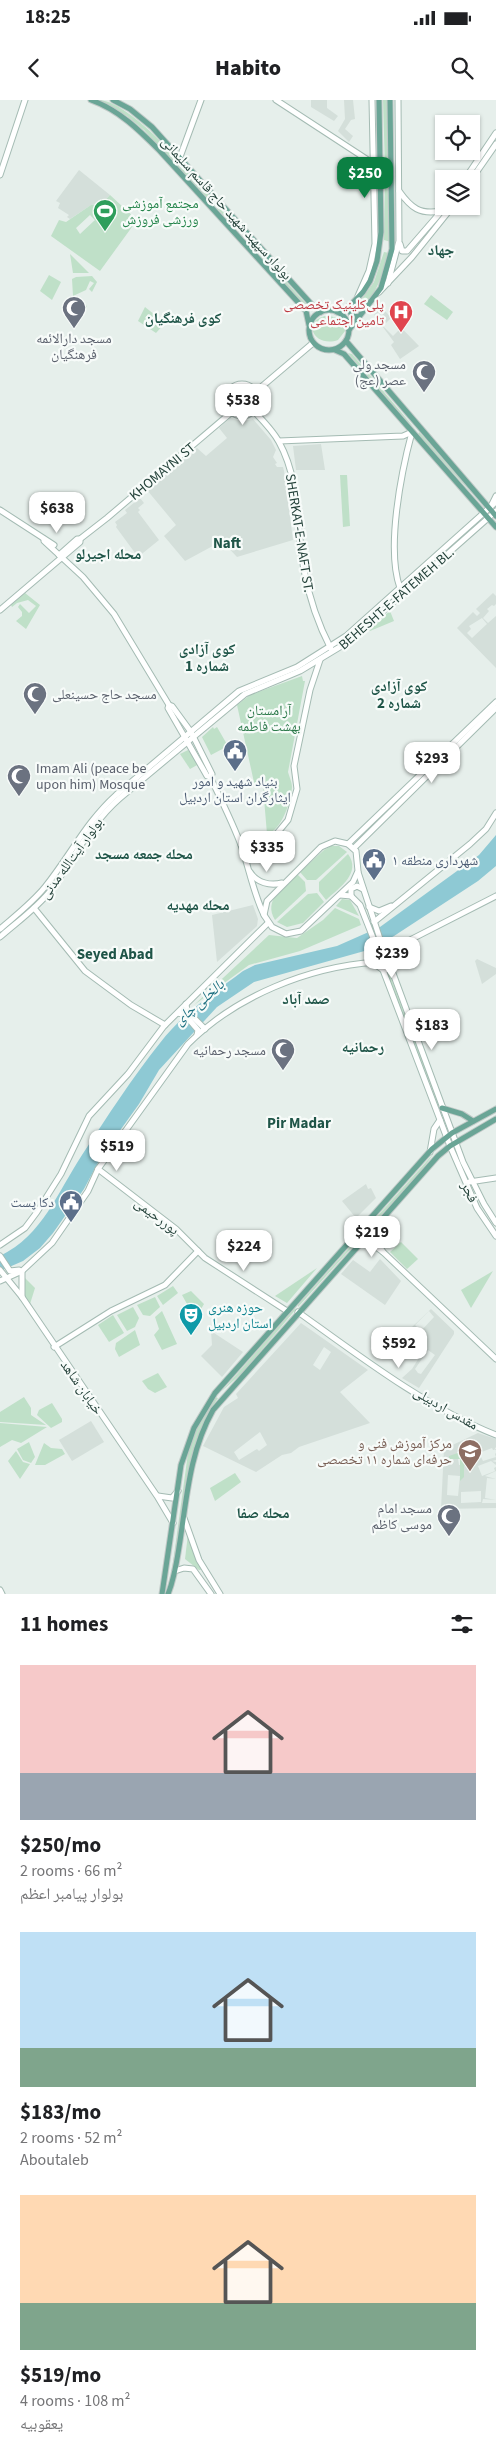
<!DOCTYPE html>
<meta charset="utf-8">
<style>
:root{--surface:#fff;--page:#f2f2f2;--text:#202124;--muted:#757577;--accent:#0b8043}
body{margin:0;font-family:"Source Sans 3","Noto Naskh Arabic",sans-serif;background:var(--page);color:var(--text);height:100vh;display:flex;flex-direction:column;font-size:19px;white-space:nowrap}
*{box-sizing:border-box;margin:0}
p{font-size:16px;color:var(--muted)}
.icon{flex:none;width:28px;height:28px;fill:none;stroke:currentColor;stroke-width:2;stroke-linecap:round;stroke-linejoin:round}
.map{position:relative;height:1494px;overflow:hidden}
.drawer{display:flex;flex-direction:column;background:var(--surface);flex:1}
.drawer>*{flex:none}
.buttons{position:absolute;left:435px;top:15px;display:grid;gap:10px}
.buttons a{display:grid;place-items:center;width:45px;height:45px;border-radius:0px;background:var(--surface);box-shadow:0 1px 4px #0004;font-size:25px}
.price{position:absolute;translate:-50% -42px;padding:0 11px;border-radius:10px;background:#fff;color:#222;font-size:16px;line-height:32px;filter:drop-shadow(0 1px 2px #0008)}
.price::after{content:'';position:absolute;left:50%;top:30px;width:15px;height:11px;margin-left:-8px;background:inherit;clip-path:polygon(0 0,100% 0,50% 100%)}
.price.current{background:var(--accent);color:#fff}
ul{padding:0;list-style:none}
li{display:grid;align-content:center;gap:10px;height:265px;padding:0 20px}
li span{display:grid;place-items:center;height:155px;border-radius:0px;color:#555}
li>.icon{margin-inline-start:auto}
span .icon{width:90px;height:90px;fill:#fffc;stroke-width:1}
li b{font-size:21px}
h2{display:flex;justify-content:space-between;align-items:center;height:60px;padding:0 20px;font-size:21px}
.status{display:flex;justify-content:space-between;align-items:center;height:35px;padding:0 25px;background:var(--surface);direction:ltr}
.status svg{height:14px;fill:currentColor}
header{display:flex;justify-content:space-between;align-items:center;height:65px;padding:0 20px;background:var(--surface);font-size:22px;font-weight:800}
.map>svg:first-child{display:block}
.built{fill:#d4dfda;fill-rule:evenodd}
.green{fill:#bfe0c8;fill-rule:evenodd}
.water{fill:#8ec9d4}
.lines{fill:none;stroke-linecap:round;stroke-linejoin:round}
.secondary-casing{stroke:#a4bbb3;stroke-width:7}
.primary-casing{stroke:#c2cac8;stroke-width:7}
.secondary{stroke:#fff;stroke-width:5}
.primary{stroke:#6aa596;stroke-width:5}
.labels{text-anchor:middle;stroke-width:4.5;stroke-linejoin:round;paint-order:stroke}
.leisure-label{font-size:14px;fill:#27864d;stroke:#f7fbf9;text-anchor:start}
.street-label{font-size:14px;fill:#24423a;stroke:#f7fbf9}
.health-label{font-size:14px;fill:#be3a42;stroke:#f7fbf9;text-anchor:end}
.worship-label{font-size:14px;fill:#5b616d;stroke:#f7fbf9;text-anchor:end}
.park-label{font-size:14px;fill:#2d7a4b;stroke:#f7fbf9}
.service-label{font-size:14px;fill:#4e5e75;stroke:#f7fbf9}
.culture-label{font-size:14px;fill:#0d838f;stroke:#f7fbf9;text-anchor:start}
.education-label{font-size:14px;fill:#785e54;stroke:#f7fbf9;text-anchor:end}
.neighbourhood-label{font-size:15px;font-weight:bold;fill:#1f5548;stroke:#f7fbf9}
.water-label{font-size:15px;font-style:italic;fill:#1c6f80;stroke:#f7fbf9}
</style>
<div class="status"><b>18:25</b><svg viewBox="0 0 49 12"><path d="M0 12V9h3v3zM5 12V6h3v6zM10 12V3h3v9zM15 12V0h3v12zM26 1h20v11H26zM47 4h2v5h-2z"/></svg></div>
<header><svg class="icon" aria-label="back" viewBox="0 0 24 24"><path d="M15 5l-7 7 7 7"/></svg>Habito<svg class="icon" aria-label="search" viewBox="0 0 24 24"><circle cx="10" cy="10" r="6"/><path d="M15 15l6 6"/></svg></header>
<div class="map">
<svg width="496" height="1494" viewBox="0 0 496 1494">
<rect width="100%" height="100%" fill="#e6efeb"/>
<!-- built -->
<g class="built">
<polygon points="311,0 327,0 327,8 338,16 334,21 311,7"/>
<polygon points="344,0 353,0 355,19 351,20 345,29 353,36 349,42 338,31 345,19"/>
<polygon points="79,70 110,95 102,104 91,105 70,119 67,117 69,115 58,108 60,103 56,101"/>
<path d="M381,207L419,246L400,259L391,245L394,242L374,215ZM391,218L401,228L393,236L383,226Z"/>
<polygon points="230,318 243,321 253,319 271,340 276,350 273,357 277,363 275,364 277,367 283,367 284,371 293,440 237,457 222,441 185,461 164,436 176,425 147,390 197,348 206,356 227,338 219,328"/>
<polygon points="321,344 325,370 296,370 293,346"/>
<polygon points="140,398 144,403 138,408 140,410 138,412 159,440 138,457 116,427 117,425 115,422 127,413 125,410"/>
<path d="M493,493L496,496V504L494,506L492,505L487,509L489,511L483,518L488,523L496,516V568L457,528L473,512L477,516L480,513L476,509ZM482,518L487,524L472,538L467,533L471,529L469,526Z"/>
<polygon points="253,805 258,819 257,826 217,862 212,815"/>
<polygon points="477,859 496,868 496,874 482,884 475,861"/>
<polygon points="366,1084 368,1089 371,1088 376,1098 356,1118 342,1101"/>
<polygon points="380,1159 401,1181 385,1205 341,1174 353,1160 370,1172"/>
<path d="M431,1209L454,1231V1234L419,1288L402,1278L412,1269L422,1253L412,1227ZM429,1211L434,1217L421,1231L415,1225ZM428,1250L435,1255L421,1274L418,1273L415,1269Z"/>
<path d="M301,1223L368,1270L340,1292L370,1323L299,1347L291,1353L282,1355L256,1372L203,1346L224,1307L238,1298L236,1294ZM324,1247L331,1252L320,1270L313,1265ZM260,1332L267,1345L259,1351L257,1349L239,1360L234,1352Z"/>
<polygon points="211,1231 243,1252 222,1277 201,1256 212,1245"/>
<polygon points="91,1321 104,1342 72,1361 59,1340"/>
<path d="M478,1333L496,1339V1347L494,1350L496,1349V1350H493L492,1348L479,1353L483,1361L496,1357L495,1354L496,1353V1360L492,1361L496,1362V1365L491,1361L478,1366L482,1376L495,1371L494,1368L496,1367V1371L485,1376L496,1379L487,1378L485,1398L496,1400L483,1399L482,1403H496V1408L441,1409L444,1349ZM476,1346H477L464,1365H459L457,1352ZM448,1375L460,1376L458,1396L447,1395ZM481,1391V1402L461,1403V1392Z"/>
</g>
<!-- green -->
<g class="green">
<path d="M98,0C136,0 215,103 242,132L241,134L144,30L127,16Z"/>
<polygon points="383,0 388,0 391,142 384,140 385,69"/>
<path d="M110,95L137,120L100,171L51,136L59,120L66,122L91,105L102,104ZM90,115L95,120L80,134L76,128Z"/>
<polygon points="249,141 309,207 308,209 248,143"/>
<path d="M384,152L389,153C382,176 375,200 354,215L353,212L374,182Z"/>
<polygon points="70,154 89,173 73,173"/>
<polygon points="49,175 61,182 52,200 40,191"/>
<polygon points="92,176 97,182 92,192 89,189 94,183 90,181 86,190 73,196 72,179 76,177"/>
<polygon points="431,195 453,212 447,220 424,204"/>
<polygon points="77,198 87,206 80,220 73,213 72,200"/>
<polygon points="145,207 165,223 156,233 138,221"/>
<path d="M325,216C336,216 344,220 345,231L338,240C316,248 300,223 325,216Z"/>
<polygon points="348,253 352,254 417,331 382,294"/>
<polygon points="419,332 421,334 482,404 418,335"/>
<polygon points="340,375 347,375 350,426 343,427"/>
<polygon points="466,432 469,432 347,540 337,545"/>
<polygon points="25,493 40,505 26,529 16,521 22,516 22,512 18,507 20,504 29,513 36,506 28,500 17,503 12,507 11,505"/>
<polygon points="390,511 394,521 370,531 368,529"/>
<path d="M302,576L303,581H305L288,672C289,676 292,682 292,687C291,701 282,730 267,734L263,687H255L237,605L250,595Z"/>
<polygon points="213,627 214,629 217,627 228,646 211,655 202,637"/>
<polygon points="188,650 199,664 190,669 180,654"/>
<polygon points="331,746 339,746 347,752 316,780 307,780 300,772 324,750"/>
<path d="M348,754C362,773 339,788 326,800L319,791V782Z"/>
<path d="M297,774L305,782L306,791L275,820C263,800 283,788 297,774Z"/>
<polygon points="317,793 324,802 303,823 287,827 277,822 308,794"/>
<polygon points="342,799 350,800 359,816 336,806"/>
<polygon points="335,808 359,819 361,825 300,851 249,865 194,905 269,835 297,838 323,820"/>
<polygon points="378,846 380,846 390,857 392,863 388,867 384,868 379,864"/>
<polygon points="389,873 442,1012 441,1013 388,875"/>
<polygon points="434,1053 423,1069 298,1207 298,1205"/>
<polygon points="401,1142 418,1159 407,1169 390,1152"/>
<polygon points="317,1168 287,1203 275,1196"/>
<polygon points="493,1171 471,1208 461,1190"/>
<polygon points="25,1178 35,1188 30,1204 24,1195"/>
<polygon points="173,1186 178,1193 163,1205 157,1196"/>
<polygon points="191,1191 204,1204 198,1214 197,1222 182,1195"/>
<polygon points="155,1197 160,1207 150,1216 143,1215 137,1205"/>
<polygon points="133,1207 139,1218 135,1227 127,1231 117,1215"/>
<polygon points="297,1208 243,1272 222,1291 293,1210"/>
<polygon points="162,1211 177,1244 162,1250 154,1235 159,1229 155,1217"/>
<polygon points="113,1215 124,1233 109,1242 98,1225"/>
<polygon points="135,1230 140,1245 119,1257 115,1249 116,1243"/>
<polygon points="158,1273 167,1287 155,1293 148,1289 142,1281"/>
<polygon points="24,1297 31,1308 31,1315 46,1325 0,1322 0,1312"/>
<path d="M215,1297L218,1298C184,1347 183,1407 175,1464L172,1470L188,1353L198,1324Z"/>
<polygon points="52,1303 62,1319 62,1322 51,1328 37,1315 39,1310"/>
<polygon points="0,1323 47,1327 21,1343 12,1340 0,1347"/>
<polygon points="29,1342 35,1357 31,1363 23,1360 17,1349"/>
<polygon points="44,1343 51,1348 62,1349 65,1354 45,1365 35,1365"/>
<polygon points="478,1346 470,1355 469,1366 464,1366 464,1377 460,1381 460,1359 449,1359 449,1356"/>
<polygon points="16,1351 23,1362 30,1364 20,1379 8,1361"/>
<polygon points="235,1373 241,1382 215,1401 210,1388"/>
<polygon points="188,1434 201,1470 199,1470 185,1459"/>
</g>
<!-- water -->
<path class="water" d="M496,735V766L478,781L394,836L368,850L254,882L217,907L159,970L139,1004L101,1057L84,1089L53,1133L40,1148L23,1161L0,1171V1156C43,1135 57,1093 82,1055C107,1017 132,978 160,943C182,914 214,893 243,871L255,865L337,846L380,827L479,755Z"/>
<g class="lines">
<!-- secondary casing -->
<g class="secondary-casing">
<g id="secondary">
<polyline points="276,0 374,64"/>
<polyline points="180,57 201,0"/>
<polyline points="0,75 25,0"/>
<polyline points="465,79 496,33"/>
<polyline points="471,80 496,44"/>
<path d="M399,91C411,108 420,115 441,111"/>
<polyline points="400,144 402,151 407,151 446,106"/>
<polyline points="388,183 399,141 398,0"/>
<polyline points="379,192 412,157 453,106"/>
<polyline points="358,196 369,171 375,144 372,0"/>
<circle cx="242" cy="300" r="16"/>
<path d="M244,301C256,314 271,327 279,342C301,382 296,427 304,470C309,497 318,524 331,549"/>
<polyline points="279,341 403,336 412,332"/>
<polyline points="490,408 496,396"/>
<polyline points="0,410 54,445"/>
<path d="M44,439V441L83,477L114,514L169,605L168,608L207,676L210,677C221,699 232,722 241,745C249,768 253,792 264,815"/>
<polyline points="59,455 77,439 80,439 107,418 313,243"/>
<path d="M400,488C386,449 401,373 412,332"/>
<polyline points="0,510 80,442 80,439"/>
<polyline points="169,605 172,606 191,632 212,674 210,677"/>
<polygon points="335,741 348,744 356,751 358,771 353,782 301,831 286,834 272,827 264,815 267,801 321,747"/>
<polyline points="348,744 496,602"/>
<polyline points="241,745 274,737 288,720 297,689 294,666 310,590 320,560"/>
<polyline points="354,748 496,608"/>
<path d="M250,772C257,783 270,786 282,783"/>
<polyline points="340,795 351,796 360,805 377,848 376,865 383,870 390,869 394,864 394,859 382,845 358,772"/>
<polyline points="351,796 351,789 357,786 363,789"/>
<polyline points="369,807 379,811 391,806"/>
<polyline points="34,808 85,871 131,905 165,925"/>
<polyline points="374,822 470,744 486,729 496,713"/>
<path d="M0,829C15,816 32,803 45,787C70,756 86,722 116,695L239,591L297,567L346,536L496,402"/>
<path d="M0,837C17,822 37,808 51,790C74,759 90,724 120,698L245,594L300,571L348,542L496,411"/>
<polyline points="384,848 408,841 496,796"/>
<polyline points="395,862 407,841"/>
<polyline points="391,868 463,1062 484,1104 496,1123"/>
<polyline points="383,870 450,1046 477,1108 496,1136"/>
<polyline points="186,904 187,911 205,929"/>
<polyline points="178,913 185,915 198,930 197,935"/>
<polyline points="430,1052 434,1029 440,1020"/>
<polyline points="98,1069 176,1129 205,1158 287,1211"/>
<polyline points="469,1082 496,1078"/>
<polyline points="373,1130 375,1140 383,1152 496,1259"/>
<polyline points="360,1144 373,1145 383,1152"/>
<polyline points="0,1145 25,1128 37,1112 61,1074 89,1016 128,974 164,926 268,823"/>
<polyline points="0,1156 10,1171 19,1170"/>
<polyline points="0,1170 22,1197 157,1396 173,1423"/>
<path d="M0,1181L22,1171L52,1143L88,1091L98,1069L188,944C236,896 308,867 376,862"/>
<polyline points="22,1197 22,1171"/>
<path d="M298,1212C358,1255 427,1308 496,1335"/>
<polyline points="54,1247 111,1211 165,1185 198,1151"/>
<polyline points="158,1396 172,1398 178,1391"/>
<polyline points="184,1418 199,1460 220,1494"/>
<polyline points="175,1471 184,1468 193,1469 211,1494"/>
<polyline points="0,1490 2,1494"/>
</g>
</g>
<!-- primary casing -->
<g class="primary-casing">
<g id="primary">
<path d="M91,0C119,10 139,30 159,50L306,211L309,225"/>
<polyline points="113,0 130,9 152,27 313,206 321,212"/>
<polyline points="349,206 351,214 358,217"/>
<circle cx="329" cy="230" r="20"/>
<polyline points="337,212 348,208 363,192 370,181 377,161 381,132 379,0"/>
<polyline points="349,230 381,188 392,149 390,0"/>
<polyline points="346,241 496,416"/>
<polyline points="335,250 344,254 496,427"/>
<polyline points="442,1008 462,1014 473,1021"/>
<polyline points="162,1494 181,1365 194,1328 215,1293 432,1049 452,1033 496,1009"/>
<path d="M168,1494C175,1477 177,1459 180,1441C187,1395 190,1351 213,1310L438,1056L450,1046L496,1019"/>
</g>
</g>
<!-- secondary -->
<use href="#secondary" class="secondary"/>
<!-- primary -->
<use href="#primary" class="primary"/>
</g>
<!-- icons -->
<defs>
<g id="stadium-pin" transform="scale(1.25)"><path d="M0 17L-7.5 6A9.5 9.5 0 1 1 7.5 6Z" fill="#2e9e5b" stroke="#f7fbf9"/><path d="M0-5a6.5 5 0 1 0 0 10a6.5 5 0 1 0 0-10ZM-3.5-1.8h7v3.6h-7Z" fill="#fff"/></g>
<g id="mosque-pin" transform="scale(1.25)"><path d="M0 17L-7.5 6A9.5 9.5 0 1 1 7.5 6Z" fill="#6b7280" stroke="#f7fbf9"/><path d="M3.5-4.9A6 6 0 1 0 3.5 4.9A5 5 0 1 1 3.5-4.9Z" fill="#fff"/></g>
<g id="hospital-pin" transform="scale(1.25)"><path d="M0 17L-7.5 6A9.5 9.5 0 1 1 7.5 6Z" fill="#e0444e" stroke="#f7fbf9"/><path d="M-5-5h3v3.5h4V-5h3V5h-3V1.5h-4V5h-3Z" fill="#fff"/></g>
<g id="civic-pin" transform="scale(1.25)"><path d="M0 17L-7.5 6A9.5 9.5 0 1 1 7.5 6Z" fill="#5c6f8a" stroke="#f7fbf9"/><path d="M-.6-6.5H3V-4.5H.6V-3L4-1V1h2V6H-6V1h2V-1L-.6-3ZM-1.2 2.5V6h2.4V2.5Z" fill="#fff"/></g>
<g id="theatre-pin" transform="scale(1.25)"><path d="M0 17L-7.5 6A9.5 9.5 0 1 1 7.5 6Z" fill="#0f9aa8" stroke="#f7fbf9"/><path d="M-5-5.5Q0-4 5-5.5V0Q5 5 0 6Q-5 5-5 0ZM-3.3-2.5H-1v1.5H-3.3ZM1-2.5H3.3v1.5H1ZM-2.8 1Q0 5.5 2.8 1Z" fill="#fff"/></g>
<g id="university-pin" transform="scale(1.25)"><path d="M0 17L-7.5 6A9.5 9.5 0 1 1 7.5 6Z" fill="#8d6e63" stroke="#f7fbf9"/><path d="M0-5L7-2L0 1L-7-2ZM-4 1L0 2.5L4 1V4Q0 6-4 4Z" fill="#fff"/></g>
</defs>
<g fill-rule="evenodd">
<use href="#stadium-pin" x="105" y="111"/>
<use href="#mosque-pin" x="74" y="208"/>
<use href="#hospital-pin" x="401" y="212"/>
<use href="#mosque-pin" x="424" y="272"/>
<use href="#mosque-pin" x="35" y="594"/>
<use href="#civic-pin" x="235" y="651"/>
<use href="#mosque-pin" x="19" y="676"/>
<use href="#civic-pin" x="374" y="760"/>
<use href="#mosque-pin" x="283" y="950"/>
<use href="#civic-pin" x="71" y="1102"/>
<use href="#theatre-pin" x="191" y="1215"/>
<use href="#university-pin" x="470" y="1351"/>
<use href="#mosque-pin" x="449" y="1416"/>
</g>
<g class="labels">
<!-- leisure labels -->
<g class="leisure-label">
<text x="122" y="108">مجتمع آموزشی<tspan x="122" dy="16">ورزشی فروزش</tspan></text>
</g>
<!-- street labels -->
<g class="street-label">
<text transform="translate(227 108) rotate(48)" y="5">بولوار سپهبد شهید حاج قاسم سلیمانی</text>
<text transform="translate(162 371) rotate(-40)" y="5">KHOMAYNI ST</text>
<text transform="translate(300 433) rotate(81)" y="5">SHERKAT-E-NAFT ST.</text>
<text transform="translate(396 498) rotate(-41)" y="5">BEHESHT-E-FATEMEH BL.</text>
<text transform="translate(71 758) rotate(-54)" y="5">بولوار آیت‌الله مدنی</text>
<text transform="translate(470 1092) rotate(65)" y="5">فجر</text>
<text transform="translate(157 1116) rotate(37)" y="5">پوررحیمی</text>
<text transform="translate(82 1287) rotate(55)" y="5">خیابان شاهد</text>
<text transform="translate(446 1308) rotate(30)" y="5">مقدس اردبیلی</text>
</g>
<!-- health labels -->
<g class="health-label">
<text x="384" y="209">پلی‌کلینیک تخصصی<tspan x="384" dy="16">تامین اجتماعی</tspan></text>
</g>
<!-- worship labels -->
<g class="worship-label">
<text x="74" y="243" text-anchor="middle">مسجد دارالائمه<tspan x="74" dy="16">فرهنگیان</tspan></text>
<text x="406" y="269">مسجد ولی<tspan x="406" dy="16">عصر (عج)</tspan></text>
<text x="52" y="599" text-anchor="start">مسجد حاج حسینعلی</text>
<text x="36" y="673" text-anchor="start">Imam Ali (peace be<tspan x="36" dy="16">upon him) Mosque</tspan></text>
<text x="266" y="955">مسجد رحمانیه</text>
<text x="432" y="1413">مسجد امام<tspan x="432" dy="16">موسی کاظم</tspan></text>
</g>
<!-- park labels -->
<g class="park-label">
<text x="269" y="615">آرامستان<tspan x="269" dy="16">بهشت فاطمه</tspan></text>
</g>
<!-- service labels -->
<g class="service-label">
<text x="235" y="686">بنیاد شهید و امور<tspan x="235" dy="16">ایثارگران استان اردبیل</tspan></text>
<text x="392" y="765" text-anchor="start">شهرداری منطقه ۱</text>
<text x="54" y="1107" text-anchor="end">دکا پست</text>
</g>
<!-- culture labels -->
<g class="culture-label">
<text x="208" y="1212">حوزه هنری<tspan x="208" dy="16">استان اردبیل</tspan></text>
</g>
<!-- education labels -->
<g class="education-label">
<text x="452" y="1348">مرکز آموزش فنی و<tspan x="452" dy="16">حرفه‌ای شماره ۱۱ تخصصی</tspan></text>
</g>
<!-- neighbourhood labels -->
<g class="neighbourhood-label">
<text x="441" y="155">جهاد</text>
<text x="183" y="223">کوی فرهنگیان</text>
<text x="227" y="448">Naft</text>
<text x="108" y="459">محله اجیرلو</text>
<text x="207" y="554">کوی آزادی<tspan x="207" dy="17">شماره 1</tspan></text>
<text x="399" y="591">کوی آزادی<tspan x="399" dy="17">شماره 2</tspan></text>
<text x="144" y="759">محله جمعه مسجد</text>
<text x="198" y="810">محله مهدیه</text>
<text x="115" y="859">Seyed Abad</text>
<text x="306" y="904">صمد آباد</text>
<text x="363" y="952">رحمانیه</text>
<text x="299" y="1028">Pir Madar</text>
<text x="263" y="1418">محله صفا</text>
</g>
<!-- water labels -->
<g class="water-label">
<text transform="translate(199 902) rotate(-41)" y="5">بالخلی چای</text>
</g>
</g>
</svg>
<div class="buttons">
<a><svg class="icon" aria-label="locate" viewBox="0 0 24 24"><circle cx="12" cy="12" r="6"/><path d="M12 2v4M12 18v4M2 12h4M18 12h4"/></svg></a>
<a><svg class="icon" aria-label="layers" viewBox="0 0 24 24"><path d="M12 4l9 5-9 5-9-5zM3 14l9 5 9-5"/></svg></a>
</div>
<b class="price current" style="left:365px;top:99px">$250</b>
<b class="price" style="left:243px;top:326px">$538</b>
<b class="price" style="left:57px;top:434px">$638</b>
<b class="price" style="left:432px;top:684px">$293</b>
<b class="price" style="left:267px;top:773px">$335</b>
<b class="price" style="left:392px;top:879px">$239</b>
<b class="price" style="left:432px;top:951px">$183</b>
<b class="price" style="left:117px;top:1072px">$519</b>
<b class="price" style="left:372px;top:1158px">$219</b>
<b class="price" style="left:244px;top:1172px">$224</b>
<b class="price" style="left:399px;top:1269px">$592</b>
</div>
<section class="drawer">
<h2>11 homes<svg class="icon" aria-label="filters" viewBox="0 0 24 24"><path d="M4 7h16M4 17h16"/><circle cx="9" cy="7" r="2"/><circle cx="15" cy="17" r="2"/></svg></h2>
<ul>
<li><span style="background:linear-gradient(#f6c9c9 70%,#9aa5b1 0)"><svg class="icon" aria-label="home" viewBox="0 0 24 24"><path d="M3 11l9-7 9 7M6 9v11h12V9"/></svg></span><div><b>$250/mo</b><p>2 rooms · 66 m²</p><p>بولوار پیامبر اعظم</p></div></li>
<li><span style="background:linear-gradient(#bfe0f5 75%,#7fa58c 0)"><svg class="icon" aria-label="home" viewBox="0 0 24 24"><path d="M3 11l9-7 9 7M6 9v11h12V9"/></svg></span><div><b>$183/mo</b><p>2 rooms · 52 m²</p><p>Aboutaleb</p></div></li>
<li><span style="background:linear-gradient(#ffd9b3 70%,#7fa58c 0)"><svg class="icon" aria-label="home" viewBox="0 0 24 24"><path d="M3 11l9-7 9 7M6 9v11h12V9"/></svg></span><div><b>$519/mo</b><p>4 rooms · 108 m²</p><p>یعقوبیه</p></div></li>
</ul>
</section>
